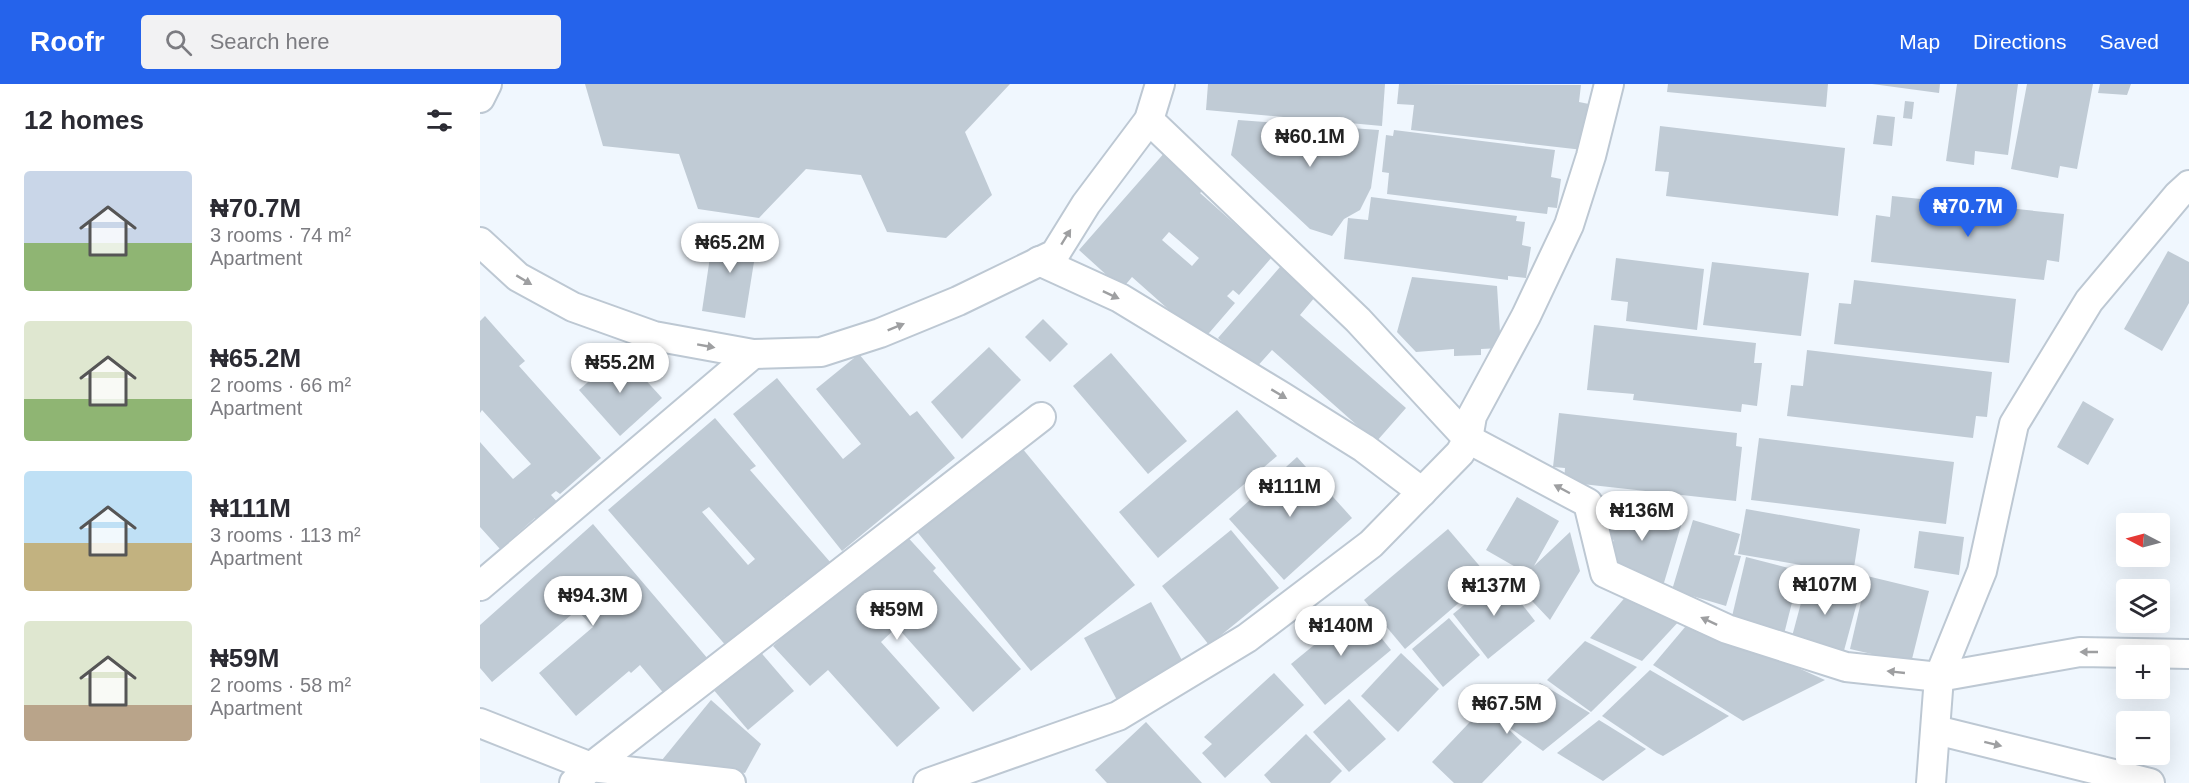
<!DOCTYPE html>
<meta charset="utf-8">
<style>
:root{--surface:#fff;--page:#f2f2f3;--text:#2b2b33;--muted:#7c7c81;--accent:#2563eb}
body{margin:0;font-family:Arial,sans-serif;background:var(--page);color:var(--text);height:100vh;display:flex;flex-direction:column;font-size:22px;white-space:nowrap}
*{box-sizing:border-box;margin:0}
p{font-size:20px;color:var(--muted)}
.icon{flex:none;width:33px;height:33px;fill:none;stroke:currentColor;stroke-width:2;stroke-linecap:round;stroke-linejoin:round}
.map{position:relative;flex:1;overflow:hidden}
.drawer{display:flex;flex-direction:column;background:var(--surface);width:480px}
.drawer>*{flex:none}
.needle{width:39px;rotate:276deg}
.buttons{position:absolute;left:1636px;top:429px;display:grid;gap:12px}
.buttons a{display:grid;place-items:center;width:54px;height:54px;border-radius:6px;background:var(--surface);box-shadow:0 6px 24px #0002;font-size:30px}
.price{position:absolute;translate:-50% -51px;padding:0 14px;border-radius:21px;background:#fff;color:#222;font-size:20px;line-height:39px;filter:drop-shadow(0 2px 3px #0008)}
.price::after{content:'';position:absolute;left:50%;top:36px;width:18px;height:14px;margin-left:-9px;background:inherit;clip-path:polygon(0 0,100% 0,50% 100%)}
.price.selected{background:var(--accent);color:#fff}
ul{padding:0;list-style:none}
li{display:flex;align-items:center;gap:18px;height:150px;padding:0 24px}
li span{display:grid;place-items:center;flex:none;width:168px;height:120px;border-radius:6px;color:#555}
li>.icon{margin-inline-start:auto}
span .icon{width:72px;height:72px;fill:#fffc;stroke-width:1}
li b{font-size:26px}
h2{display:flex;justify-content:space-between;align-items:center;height:72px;padding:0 24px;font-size:26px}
header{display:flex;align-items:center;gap:36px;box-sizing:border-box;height:84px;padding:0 30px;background:var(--accent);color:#fff}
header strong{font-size:28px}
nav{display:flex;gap:33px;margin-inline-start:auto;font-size:21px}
.search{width:420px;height:54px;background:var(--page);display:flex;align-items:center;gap:15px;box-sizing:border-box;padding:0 21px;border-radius:6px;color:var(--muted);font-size:22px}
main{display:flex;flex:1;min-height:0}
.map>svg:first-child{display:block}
.building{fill:#c0cbd5;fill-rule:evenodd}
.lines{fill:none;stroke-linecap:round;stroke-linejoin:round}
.street-casing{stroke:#bdc8d3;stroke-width:32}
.street{stroke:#fff;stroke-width:28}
.oneway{fill:#9e9fa1}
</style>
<header>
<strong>Roofr</strong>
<div class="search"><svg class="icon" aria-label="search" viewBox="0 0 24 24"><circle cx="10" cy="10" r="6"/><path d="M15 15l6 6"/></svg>Search here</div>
<nav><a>Map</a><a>Directions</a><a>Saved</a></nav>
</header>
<main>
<section class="drawer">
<h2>12 homes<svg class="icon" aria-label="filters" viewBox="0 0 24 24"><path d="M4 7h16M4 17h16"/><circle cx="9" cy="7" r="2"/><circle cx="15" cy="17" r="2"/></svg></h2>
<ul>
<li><span style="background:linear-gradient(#c9d6e8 60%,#8fb573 0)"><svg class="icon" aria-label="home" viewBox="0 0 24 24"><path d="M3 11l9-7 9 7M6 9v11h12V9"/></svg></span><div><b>₦70.7M</b><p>3 rooms · 74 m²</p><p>Apartment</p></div></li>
<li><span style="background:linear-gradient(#dfe7d0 65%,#8fb573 0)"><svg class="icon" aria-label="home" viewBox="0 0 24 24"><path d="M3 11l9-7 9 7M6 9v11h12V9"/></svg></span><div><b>₦65.2M</b><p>2 rooms · 66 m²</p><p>Apartment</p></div></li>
<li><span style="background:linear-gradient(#bfe0f5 60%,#c2b280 0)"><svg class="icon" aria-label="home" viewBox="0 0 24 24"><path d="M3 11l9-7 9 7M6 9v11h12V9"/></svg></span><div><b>₦111M</b><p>3 rooms · 113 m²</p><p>Apartment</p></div></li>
<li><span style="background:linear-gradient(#dfe7d0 70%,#b9a48a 0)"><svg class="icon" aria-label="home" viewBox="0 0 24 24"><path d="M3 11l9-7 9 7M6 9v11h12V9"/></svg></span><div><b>₦59M</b><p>2 rooms · 58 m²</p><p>Apartment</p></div></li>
</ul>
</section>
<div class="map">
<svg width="1709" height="699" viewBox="0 0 1709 699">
<rect width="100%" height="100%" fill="#f0f7fe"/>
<!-- building -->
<g class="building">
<polygon points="105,0 530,0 485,48 512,111 466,154 407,148 381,91 326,85 279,134 218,125 199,70 123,62"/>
<polygon points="728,0 905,0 902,42 726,26"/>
<polygon points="919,0 1101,1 1099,18 1109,20 1103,66 931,46 934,21 917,20"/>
<polygon points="1188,0 1348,0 1346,23 1187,8"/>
<polygon points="1392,0 1460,0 1459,9"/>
<polygon points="1477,0 1538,0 1528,71 1495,67 1494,81 1466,77"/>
<polygon points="1547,0 1613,0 1597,85 1580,82 1578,94 1531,85"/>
<polygon points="1620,0 1651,0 1647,11 1618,9"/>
<polygon points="1425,17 1434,18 1432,35 1423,34"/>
<polygon points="1397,31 1415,33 1412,62 1393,60"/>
<polygon points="758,36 899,46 891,104 880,126 864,135 852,152 830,145 751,71"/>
<polygon points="1180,42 1365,64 1358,132 1186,112 1189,88 1175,87"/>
<polygon points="914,46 1075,66 1071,93 1081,95 1077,124 1068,123 1067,130 907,110 909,89 902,88 906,51 913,52"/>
<path d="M686,67L727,103L720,109L792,173L759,211L753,206L747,212L755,219L723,256L652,193L642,205L599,166ZM689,148L719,174L712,182L682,156Z"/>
<polygon points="1412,112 1584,130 1579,178 1567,176 1564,196 1391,178 1396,131 1410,133"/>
<polygon points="891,113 1037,132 1036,137 1045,138 1042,161 1051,163 1046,194 1028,192 1028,196 864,175 868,134 888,136"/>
<polygon points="234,146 278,153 265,234 222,227"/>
<polygon points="1688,167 1709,178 1709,219 1682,267 1644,245"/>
<polygon points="1136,174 1224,185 1217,246 1146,237 1148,218 1131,216"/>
<polygon points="1232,178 1329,189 1321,252 1223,241"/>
<polygon points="800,183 835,213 820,231 926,324 896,358 792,266 774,286 738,254"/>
<polygon points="932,193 1017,202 1021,264 1001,265 1001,271 974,272 974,265 936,268 917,248"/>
<polygon points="1374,196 1536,215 1529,279 1354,260 1359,219 1371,220"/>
<polygon points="5,232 45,277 39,282 121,374 80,410 76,407 71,411 79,420 59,438 55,434 20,465 0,443 0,358 33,395 51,380 2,326 0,329 0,237"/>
<polygon points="563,235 588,260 570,278 545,253"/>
<polygon points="1114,241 1276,259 1274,279 1282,279 1277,322 1262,320 1261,328 1153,316 1154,310 1107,306"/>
<polygon points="509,263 541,296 482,355 451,318"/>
<polygon points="1327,266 1512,288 1507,333 1496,332 1493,354 1307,332 1311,301 1323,302"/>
<polygon points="141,269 182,314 140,352 99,306"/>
<polygon points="631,269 707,357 668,390 593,302"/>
<polygon points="379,270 430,332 437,327 475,374 362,467 253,330 297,294 363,375 381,360 336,305"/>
<polygon points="1603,317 1634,335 1608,381 1577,363"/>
<polygon points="757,326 797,372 678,474 639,428"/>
<polygon points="1079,329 1257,349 1256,362 1262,363 1256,417 1084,398 1085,384 1073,383"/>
<path d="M235,334L276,382L270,386L351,479L308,516L305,512L299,517L248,564L128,426ZM229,423L275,475L268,481L222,428Z"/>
<polygon points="1279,354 1474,378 1466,440 1271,416"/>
<polygon points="537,358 655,501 551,587 434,444"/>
<polygon points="817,373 872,434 804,496 749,435"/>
<polygon points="1037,413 1079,437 1054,482 1090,448 1100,487 1070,536 1035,499 1046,489 1006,466"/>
<polygon points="1136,415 1203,435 1183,502 1125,485 1134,456 1124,453"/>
<polygon points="1266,425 1380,445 1373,490 1258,470"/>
<polygon points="1213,436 1260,450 1254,471 1261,472 1246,522 1192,506"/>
<polygon points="113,440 234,582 191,618 160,581 151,589 149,587 96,632 59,589 113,543 97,526 12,598 0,584 0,541"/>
<polygon points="968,445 1009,493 925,565 884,516"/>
<polygon points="751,446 799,504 729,561 682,502"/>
<polygon points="422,447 456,484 453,487 541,585 493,628 417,543 401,558 460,624 417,663 348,586 330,602 293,562"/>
<polygon points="1439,447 1484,453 1479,491 1434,484"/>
<polygon points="1266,473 1320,487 1303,554 1250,541"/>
<polygon points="1329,489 1381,504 1362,574 1310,560"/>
<polygon points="1020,492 1055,537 1008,575 973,530"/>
<polygon points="1387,492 1449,507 1431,579 1370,565"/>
<polygon points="1148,510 1201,535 1162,577 1110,554"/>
<polygon points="671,518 705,582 638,618 604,554"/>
<polygon points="878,525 911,566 845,621 811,580"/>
<polygon points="969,534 1000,571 963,603 932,565"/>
<polygon points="1211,536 1345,596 1263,637 1173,581"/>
<polygon points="1105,557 1157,583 1111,628 1067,596"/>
<polygon points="278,565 314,607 268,646 232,604"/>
<polygon points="921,569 959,605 918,648 881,612"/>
<polygon points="1170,586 1249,632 1183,672 1177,669 1122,632"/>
<polygon points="794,589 824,621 745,694 722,669 732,660 724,653"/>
<polygon points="1060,599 1110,629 1063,667 1020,637 1042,658 1002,699 974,699 952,678 1005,622 1020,636"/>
<polygon points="869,615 906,655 869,688 833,648"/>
<polygon points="231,616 281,660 265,689 182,676"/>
<polygon points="1119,636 1166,665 1123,697 1077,669"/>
<polygon points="666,638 722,699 627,699 615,686"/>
<polygon points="826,650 862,687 850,699 791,699 784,691"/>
</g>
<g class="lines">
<!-- street casing -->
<g class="street-casing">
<g id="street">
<polyline points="0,14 7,0"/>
<polyline points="669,36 878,236 988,355 1108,419 1125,489 1247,545 1366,583 1459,593 1600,568 1709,570"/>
<polyline points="0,158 38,193 93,223 174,252 273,270 341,268 400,249 478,217 575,170 606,120 669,36 680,0"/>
<polyline points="559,177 640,214 801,312 884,364 942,408"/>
<polyline points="0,502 273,270"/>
<polyline points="0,639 111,683 251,699"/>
<polyline points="1456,646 1670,699"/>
<polyline points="94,699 111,683 561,333"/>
<polyline points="448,699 638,632 767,554 891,460 980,369 988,355 992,332 1046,232 1089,141 1111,72 1129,0"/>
<polyline points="1451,699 1459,593 1502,487 1534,340 1609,217 1698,111 1709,101"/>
</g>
</g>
<!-- street -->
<use href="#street" class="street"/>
</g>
<!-- one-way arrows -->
<defs><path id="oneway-solid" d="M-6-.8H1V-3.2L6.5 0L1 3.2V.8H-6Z" transform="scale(1.5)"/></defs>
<g class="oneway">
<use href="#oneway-solid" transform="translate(586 153) rotate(-58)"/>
<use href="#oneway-solid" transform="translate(44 196) rotate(31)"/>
<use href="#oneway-solid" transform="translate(631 211) rotate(25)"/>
<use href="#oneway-solid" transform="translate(416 243) rotate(-22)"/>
<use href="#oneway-solid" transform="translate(226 262) rotate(10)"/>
<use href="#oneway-solid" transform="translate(799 310) rotate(31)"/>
<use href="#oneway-solid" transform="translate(1082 405) rotate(-152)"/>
<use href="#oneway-solid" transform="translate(1229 537) rotate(-155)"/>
<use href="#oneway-solid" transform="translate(1609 568) rotate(-180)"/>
<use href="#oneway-solid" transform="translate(1416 588) rotate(-174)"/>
<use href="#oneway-solid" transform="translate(1513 660) rotate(14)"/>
</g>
</svg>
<div class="buttons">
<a><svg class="needle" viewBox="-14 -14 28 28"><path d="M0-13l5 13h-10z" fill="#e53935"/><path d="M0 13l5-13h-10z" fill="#7c7c81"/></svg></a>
<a><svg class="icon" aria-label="layers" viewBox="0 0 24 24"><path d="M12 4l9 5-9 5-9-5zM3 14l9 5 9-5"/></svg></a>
<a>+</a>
<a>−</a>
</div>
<b class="price" style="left:830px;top:84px">₦60.1M</b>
<b class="price selected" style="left:1488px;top:154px">₦70.7M</b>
<b class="price" style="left:250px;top:190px">₦65.2M</b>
<b class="price" style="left:140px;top:310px">₦55.2M</b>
<b class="price" style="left:810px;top:434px">₦111M</b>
<b class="price" style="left:1162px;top:458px">₦136M</b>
<b class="price" style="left:1345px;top:532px">₦107M</b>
<b class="price" style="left:1014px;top:533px">₦137M</b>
<b class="price" style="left:113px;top:543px">₦94.3M</b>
<b class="price" style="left:417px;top:557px">₦59M</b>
<b class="price" style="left:861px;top:573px">₦140M</b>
<b class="price" style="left:1027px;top:651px">₦67.5M</b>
</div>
</main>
